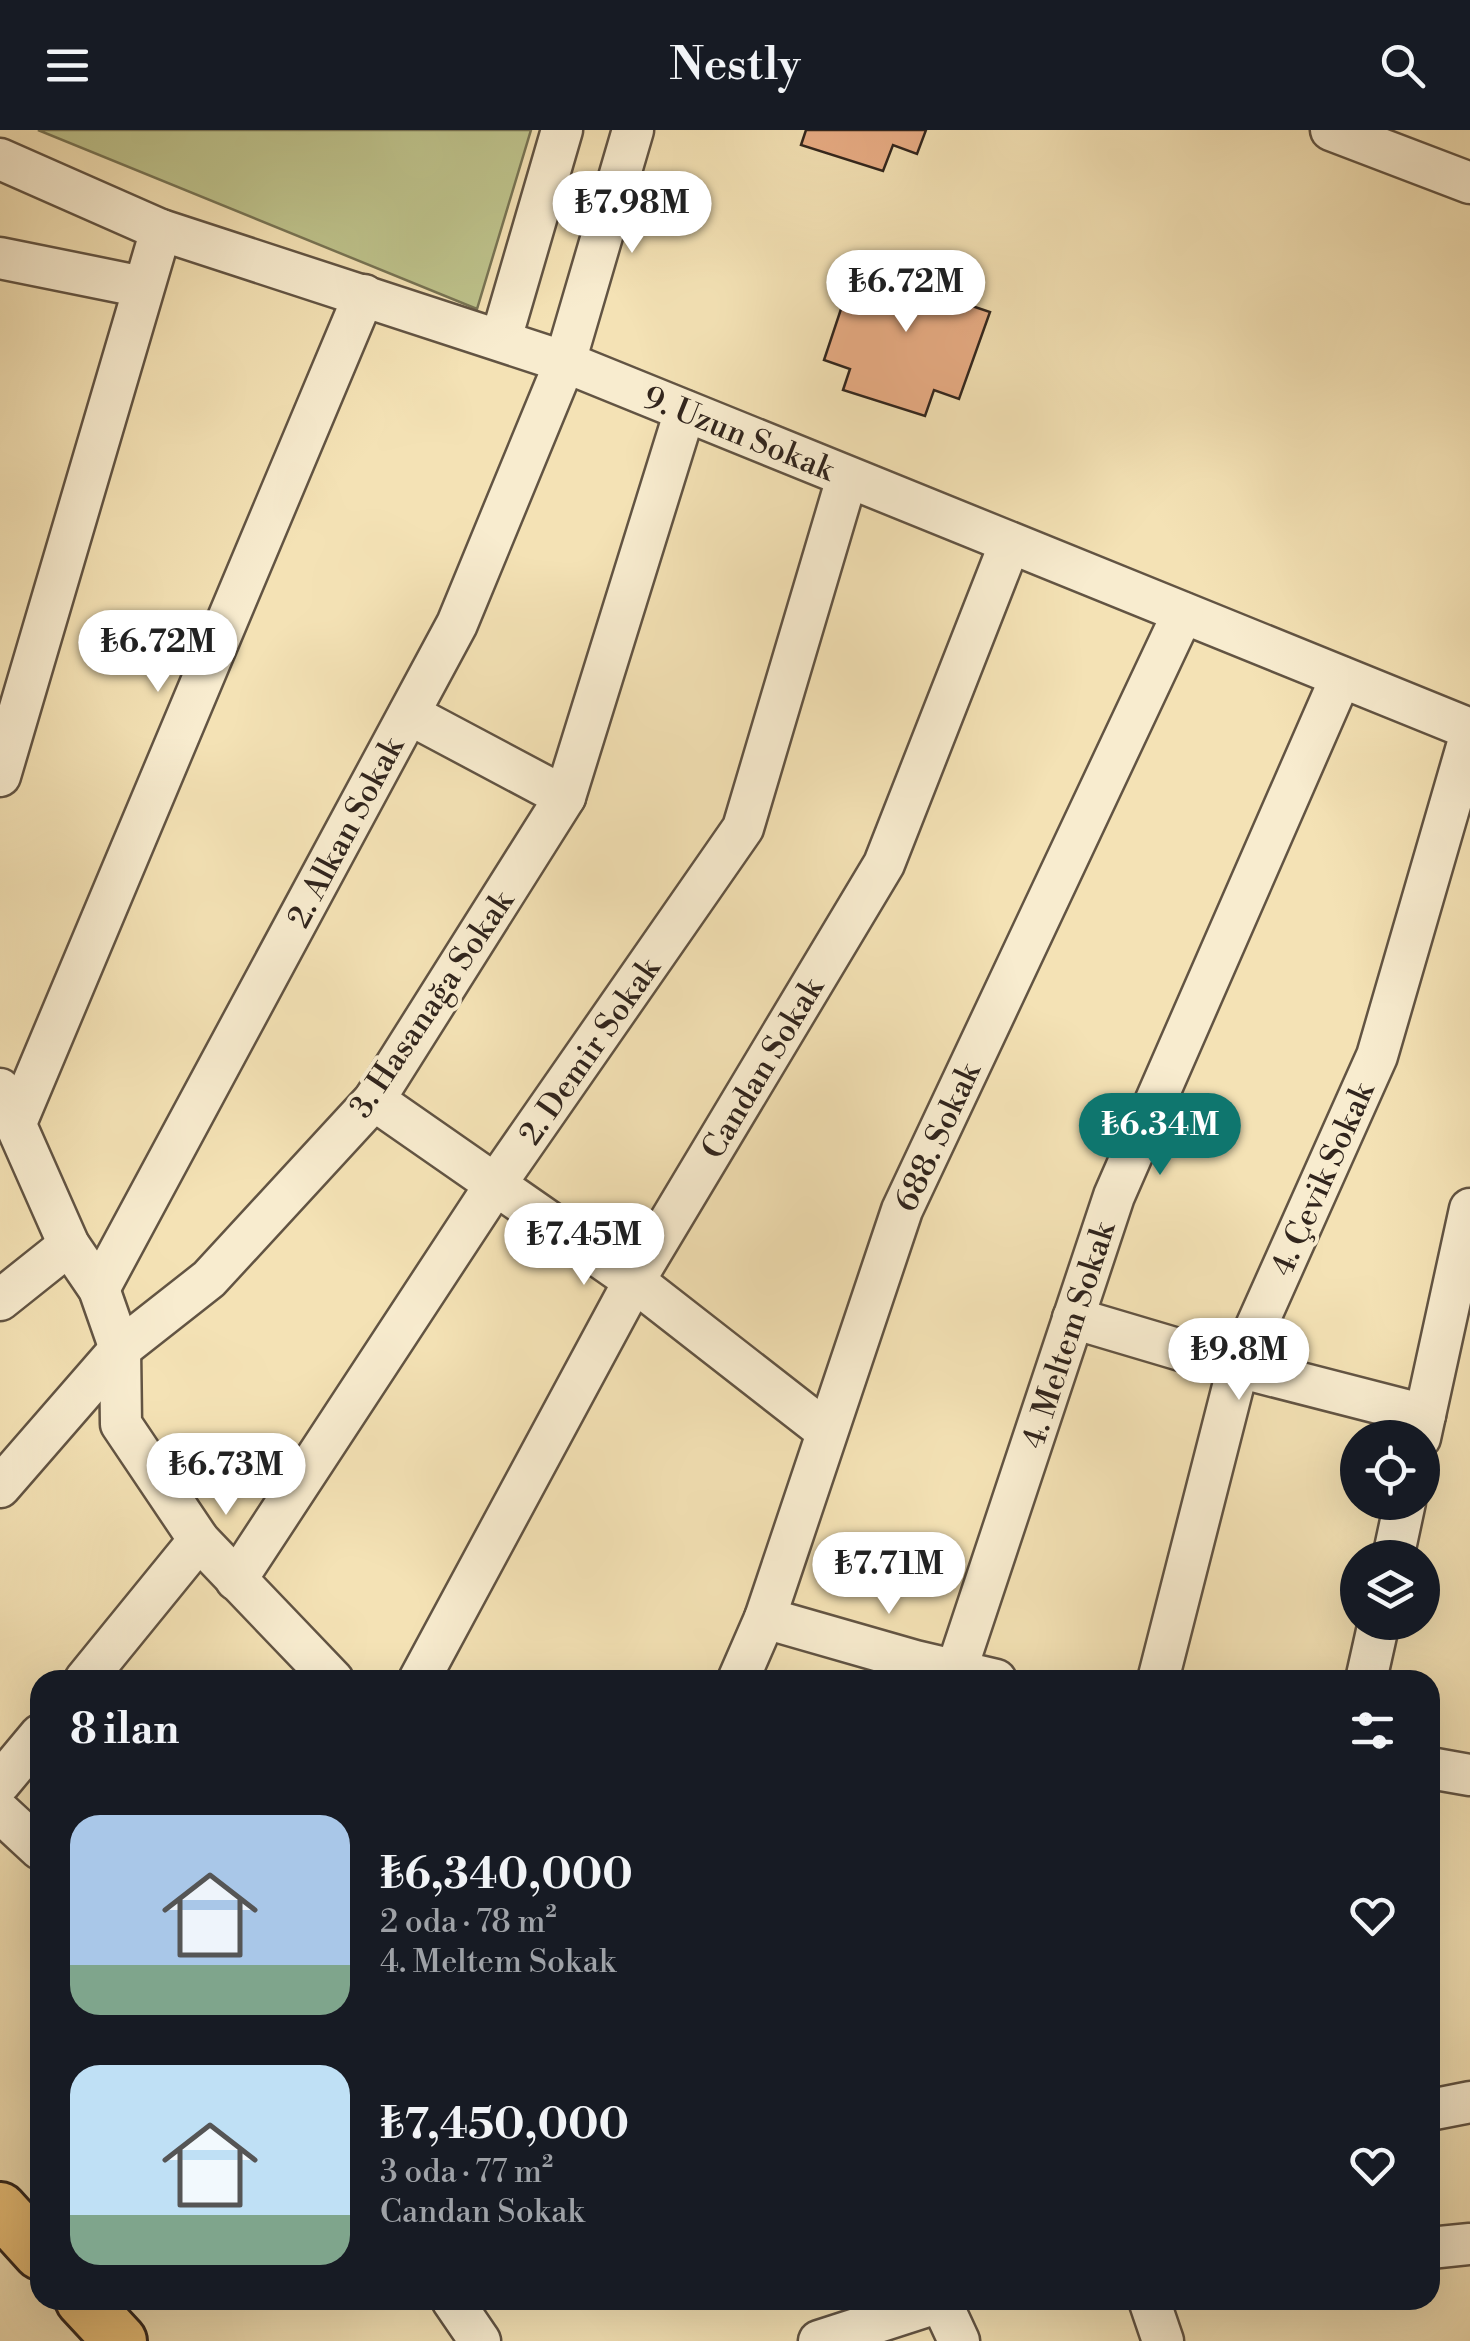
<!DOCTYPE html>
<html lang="tr">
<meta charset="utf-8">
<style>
:root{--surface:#171b24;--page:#20242c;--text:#f1f3f6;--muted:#9ea1a6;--accent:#0f766e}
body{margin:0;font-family:"Libre Bodoni",serif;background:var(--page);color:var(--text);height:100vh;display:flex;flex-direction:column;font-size:38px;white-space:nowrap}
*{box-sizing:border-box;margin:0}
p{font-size:32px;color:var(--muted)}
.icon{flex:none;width:55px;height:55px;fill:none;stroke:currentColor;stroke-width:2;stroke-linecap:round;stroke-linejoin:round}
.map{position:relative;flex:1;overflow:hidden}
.panel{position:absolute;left:30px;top:1540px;width:1410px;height:640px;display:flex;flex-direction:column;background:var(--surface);border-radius:30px;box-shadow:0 10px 40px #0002}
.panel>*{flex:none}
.buttons{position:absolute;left:1340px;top:1290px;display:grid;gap:20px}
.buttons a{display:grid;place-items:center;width:100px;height:100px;border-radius:50%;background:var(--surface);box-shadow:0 10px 40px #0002;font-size:50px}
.price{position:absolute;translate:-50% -85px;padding:0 22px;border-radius:35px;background:#fff;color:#222;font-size:32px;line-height:65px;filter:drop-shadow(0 2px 5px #0008)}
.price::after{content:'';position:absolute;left:50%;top:60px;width:30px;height:22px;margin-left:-15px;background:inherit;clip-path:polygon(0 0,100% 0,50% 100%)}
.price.active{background:var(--accent);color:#fff}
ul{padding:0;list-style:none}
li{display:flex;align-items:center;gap:30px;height:250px;padding:0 40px}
li span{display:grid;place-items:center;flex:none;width:280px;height:200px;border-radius:30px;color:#555}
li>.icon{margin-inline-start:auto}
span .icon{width:120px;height:120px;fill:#fffc;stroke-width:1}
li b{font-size:42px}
h2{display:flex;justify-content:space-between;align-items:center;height:120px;padding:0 40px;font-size:42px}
header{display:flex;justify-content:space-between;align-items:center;height:130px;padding:0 40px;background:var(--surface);font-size:45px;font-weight:600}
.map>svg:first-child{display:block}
.green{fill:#bec38c;stroke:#787454;stroke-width:2.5}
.building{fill:#e9ad85;stroke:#31251d;stroke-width:2.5}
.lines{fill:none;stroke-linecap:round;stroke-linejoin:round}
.minor-casing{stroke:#625443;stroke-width:45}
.major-casing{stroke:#31251d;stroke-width:58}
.minor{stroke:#f8eccf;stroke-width:40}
.major{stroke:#eac17a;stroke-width:52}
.labels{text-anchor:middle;stroke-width:8;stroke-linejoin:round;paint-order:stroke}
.street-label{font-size:32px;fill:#31251d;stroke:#f8eccf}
</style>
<header><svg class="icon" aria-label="menu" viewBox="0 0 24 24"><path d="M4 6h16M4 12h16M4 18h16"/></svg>Nestly<svg class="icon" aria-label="search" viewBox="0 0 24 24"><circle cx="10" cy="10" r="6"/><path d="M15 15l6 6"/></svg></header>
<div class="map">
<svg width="1470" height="2211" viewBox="0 0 1470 2211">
<rect width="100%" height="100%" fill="#f4e2b5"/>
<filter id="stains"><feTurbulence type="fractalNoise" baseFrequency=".002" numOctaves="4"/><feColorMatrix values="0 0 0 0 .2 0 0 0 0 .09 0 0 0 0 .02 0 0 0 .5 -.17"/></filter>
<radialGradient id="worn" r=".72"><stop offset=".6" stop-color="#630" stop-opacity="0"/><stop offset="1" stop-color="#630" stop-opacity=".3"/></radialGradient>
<!-- green -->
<polygon class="green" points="38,0 531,0 477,179"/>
<!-- building -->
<g class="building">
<polygon points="806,0 926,0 917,24 893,15 883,41 801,15"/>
<polygon points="889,124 972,152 963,173 990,182 959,269 934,260 925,286 843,260 850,239 824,230 855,137 881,144"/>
</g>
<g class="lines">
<!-- minor casing -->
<g class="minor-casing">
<g id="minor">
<polyline points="1331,0 1470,53"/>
<polyline points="0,29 161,100 565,232 1470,599"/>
<polyline points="0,128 143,157"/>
<polyline points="501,209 562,0"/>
<polyline points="409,584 565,667"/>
<polyline points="0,646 161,100"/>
<polyline points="0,959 69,1115 99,1159 120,1219 121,1294 199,1410 333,1550"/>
<polyline points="374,970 634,1151 825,1300"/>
<polyline points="16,993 364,165"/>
<polyline points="99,1159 457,494 565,232 633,0"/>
<polyline points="0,1170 69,1115"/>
<polyline points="1073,1188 1238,1237 1425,1285"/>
<polyline points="1420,1308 1470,1079"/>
<polyline points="0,1357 120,1219 209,1149 374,970 565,667 685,281"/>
<polyline points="1393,1428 1405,1372"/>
<polyline points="236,1450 497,1052 743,698 847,348"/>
<polyline points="765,1488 915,1531 996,1550"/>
<polyline points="956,1541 1114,1066 1341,547"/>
<polyline points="85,1550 199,1410"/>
<polyline points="419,1550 634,1151 884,734 1010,413"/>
<polyline points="738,1550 765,1488 902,1080 1183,483"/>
<polyline points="1158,1550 1238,1237 1377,926 1470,606"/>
<polyline points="1366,1550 1379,1492"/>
<polyline points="1430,1638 1470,1645"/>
<polyline points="0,1653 40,1605"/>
<polyline points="0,1682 40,1719"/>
<polyline points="1430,1980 1470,1972"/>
<polyline points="1430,2118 1470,2114"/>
<polyline points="452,2170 480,2211"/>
<polyline points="940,2170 959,2211"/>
<polyline points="1149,2170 1163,2211"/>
<polyline points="819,2211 946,2170"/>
</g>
</g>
<!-- major casing -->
<g class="major-casing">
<g id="major">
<polyline points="0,2079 40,2123"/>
<polyline points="82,2170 120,2211"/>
</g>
</g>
<!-- minor -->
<use href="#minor" class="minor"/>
<!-- major -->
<use href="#major" class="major"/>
</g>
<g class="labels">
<!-- street labels -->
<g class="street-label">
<text transform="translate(739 303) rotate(22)" y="11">9. Uzun Sokak</text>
<text transform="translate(345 702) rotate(-62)" y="11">2. Alkan Sokak</text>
<text transform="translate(431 874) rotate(-56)" y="11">3. Hasanağa Sokak</text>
<text transform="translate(589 921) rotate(-55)" y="11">2. Demir Sokak</text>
<text transform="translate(762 938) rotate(-59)" y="11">Candan Sokak</text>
<text transform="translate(937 1007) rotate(-65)" y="11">688. Sokak</text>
<text transform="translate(1322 1049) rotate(-66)" y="11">4. Çevik Sokak</text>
<text transform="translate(1068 1205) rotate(-72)" y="11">4. Meltem Sokak</text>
</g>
</g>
<rect width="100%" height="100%" filter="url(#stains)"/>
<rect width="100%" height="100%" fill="url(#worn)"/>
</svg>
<div class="buttons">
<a><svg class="icon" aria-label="locate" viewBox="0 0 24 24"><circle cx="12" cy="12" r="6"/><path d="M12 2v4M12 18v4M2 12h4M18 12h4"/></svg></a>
<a><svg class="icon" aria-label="layers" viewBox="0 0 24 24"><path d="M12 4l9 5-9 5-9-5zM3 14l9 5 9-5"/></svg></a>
</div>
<b class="price" style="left:632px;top:126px">₺7.98M</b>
<b class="price" style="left:906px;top:205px">₺6.72M</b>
<b class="price" style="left:158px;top:565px">₺6.72M</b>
<b class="price active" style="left:1160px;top:1048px">₺6.34M</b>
<b class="price" style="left:584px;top:1158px">₺7.45M</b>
<b class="price" style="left:1239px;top:1273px">₺9.8M</b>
<b class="price" style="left:226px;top:1388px">₺6.73M</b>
<b class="price" style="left:889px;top:1487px">₺7.71M</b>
<section class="panel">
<h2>8 ilan<svg class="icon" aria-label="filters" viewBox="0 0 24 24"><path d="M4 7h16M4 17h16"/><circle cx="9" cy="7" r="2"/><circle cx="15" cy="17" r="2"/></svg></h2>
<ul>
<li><span style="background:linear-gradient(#a9c7e8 75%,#7fa58c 0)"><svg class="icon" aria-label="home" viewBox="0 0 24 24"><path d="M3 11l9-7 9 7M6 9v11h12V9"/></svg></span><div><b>₺6,340,000</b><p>2 oda · 78 m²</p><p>4. Meltem Sokak</p></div><svg class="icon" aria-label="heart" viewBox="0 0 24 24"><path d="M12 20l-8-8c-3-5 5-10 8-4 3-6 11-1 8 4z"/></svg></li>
<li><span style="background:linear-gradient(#bfe0f5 75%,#7fa58c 0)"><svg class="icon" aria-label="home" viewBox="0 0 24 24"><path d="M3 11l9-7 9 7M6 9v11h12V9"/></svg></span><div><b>₺7,450,000</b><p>3 oda · 77 m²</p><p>Candan Sokak</p></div><svg class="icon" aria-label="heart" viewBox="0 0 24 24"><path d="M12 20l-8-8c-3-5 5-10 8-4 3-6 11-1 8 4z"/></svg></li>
</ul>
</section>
</div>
